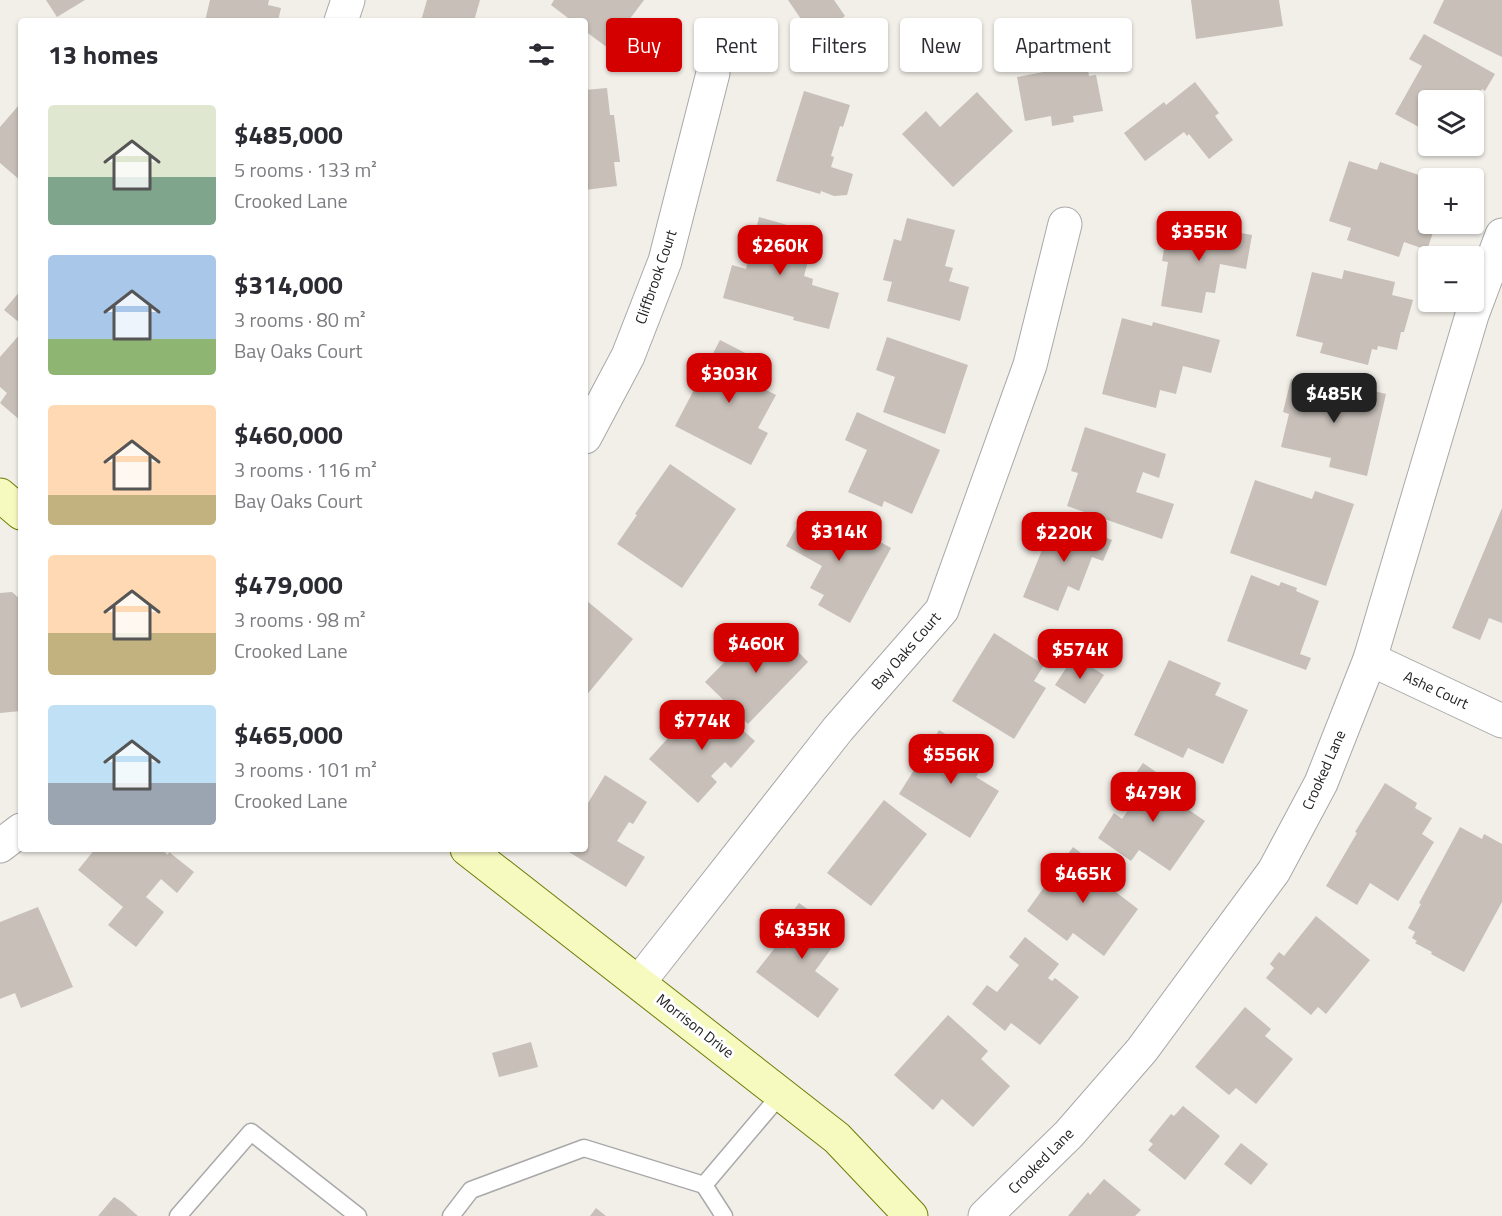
<!DOCTYPE html>
<meta charset="utf-8">
<style>
:root{--surface:#fff;--page:#f2f2f3;--text:#2b2b33;--muted:#7c7c81;--accent:#d40000}
body{margin:0;font-family:"Titillium Web",sans-serif;background:var(--page);color:var(--text);height:100vh;display:flex;flex-direction:column;font-size:22px;white-space:nowrap}
*{box-sizing:border-box;margin:0}
p{font-size:20px;color:var(--muted)}
.icon{flex:none;width:33px;height:33px;fill:none;stroke:currentColor;stroke-width:2;stroke-linecap:round;stroke-linejoin:round}
.map{position:relative;flex:1;overflow:hidden}
.details{position:absolute;left:18px;top:18px;width:570px;height:834px;display:flex;flex-direction:column;background:var(--surface);border-radius:6px;box-shadow:0 2px 4px #0004}
.details>*{flex:none}
.top-card{position:absolute;left:606px;top:18px;width:570px;height:54px;display:flex;gap:12px}
.fabs{position:absolute;left:1418px;top:90px;display:grid;gap:12px}
.fabs a{display:grid;place-items:center;width:66px;height:66px;border-radius:6px;background:var(--surface);box-shadow:0 2px 4px #0004;font-size:30px}
.price{position:absolute;translate:-50% -51px;padding:0 14px;border-radius:12px;background:var(--accent);color:#fff;font-size:20px;line-height:39px;filter:drop-shadow(0 2px 3px #0008)}
.price::after{content:'';position:absolute;left:50%;top:36px;width:18px;height:14px;margin-left:-9px;background:inherit;clip-path:polygon(0 0,100% 0,50% 100%)}
.price.on{background:#222;color:#fff}
ul{padding:0;list-style:none}
li{display:flex;align-items:center;gap:18px;height:150px;padding:0 30px}
li span{display:grid;place-items:center;flex:none;width:168px;height:120px;border-radius:6px;color:#555}
li>.icon{margin-inline-start:auto}
span .icon{width:72px;height:72px;fill:#fffc;stroke-width:1}
li b{font-size:26px}
h2{display:flex;justify-content:space-between;align-items:center;height:72px;padding:0 30px;font-size:26px}
.tag{padding:0 21px;border-radius:6px;background:var(--surface);box-shadow:0 2px 4px #0004;font-size:21px;line-height:54px}
.tag.on{background:var(--accent);color:#fff}
.map>svg:first-child{display:block}
.building{fill:#c7bfb8}
.lines{fill:none;stroke-linecap:round;stroke-linejoin:round}
.lane-casing{stroke:#a9a9a9;stroke-width:19}
.street-casing{stroke:#a9a9a9;stroke-width:35}
.secondary-casing{stroke:#707d05;stroke-width:35}
.lane{stroke:#fff;stroke-width:16}
.street{stroke:#fff;stroke-width:33}
.secondary{stroke:#f7fabf;stroke-width:33}
.labels{text-anchor:middle;stroke-width:6;stroke-linejoin:round;paint-order:stroke}
.street-label{font-size:15px;fill:#222;stroke:#fff}
</style>
<div class="map">
<svg width="1502" height="1216" viewBox="0 0 1502 1216">
<rect width="100%" height="100%" fill="#f2efe9"/>
<!-- building -->
<g class="building">
<polygon points="46,0 85,0 57,17"/>
<polygon points="210,0 269,0 268,5 281,8 278,21 205,21"/>
<polygon points="427,0 480,0 474,21 421,21"/>
<polygon points="554,0 644,0 608,48 585,31 585,21 572,21 551,5"/>
<polygon points="788,0 834,0 845,16 841,19 856,41 831,58 828,54 818,61 792,26 801,19"/>
<polygon points="1191,0 1279,0 1283,26 1196,39"/>
<polygon points="1444,0 1502,0 1502,57 1433,23"/>
<polygon points="1080,24 1089,76 1096,75 1103,111 1073,116 1074,122 1052,126 1051,116 1025,121 1017,77 1054,70 1047,30"/>
<polygon points="1424,34 1495,74 1485,91 1482,89 1473,106 1473,100 1428,100 1428,132 1395,114 1422,66 1409,59"/>
<polygon points="1195,82 1219,113 1215,116 1233,140 1209,159 1189,134 1187,136 1184,132 1145,161 1124,133 1164,102 1166,105"/>
<polygon points="607,88 610,115 614,115 620,162 614,162 617,186 585,190 585,90"/>
<polygon points="804,91 850,105 843,127 840,126 831,156 834,157 831,167 853,174 847,195 834,196 821,191 820,194 776,181"/>
<polygon points="977,92 1013,131 953,187 902,134 926,111 940,127"/>
<polygon points="19,105 21,107 21,181 0,163 0,127"/>
<polygon points="1349,161 1377,170 1380,162 1428,178 1422,194 1428,196 1428,224 1436,224 1427,250 1404,242 1399,257 1347,240 1351,228 1329,221"/>
<polygon points="759,217 808,231 803,248 811,250 804,276 813,279 812,285 839,293 829,329 793,320 794,317 723,298 732,265 746,269 749,257 739,255 746,231 755,234"/>
<polygon points="907,218 955,230 945,266 953,268 949,281 969,287 960,321 887,301 892,282 883,280 894,239 901,241"/>
<polygon points="1169,220 1252,235 1246,269 1220,264 1215,293 1206,292 1202,313 1161,306 1168,262 1162,261"/>
<polygon points="1344,270 1395,282 1392,295 1413,300 1404,332 1401,332 1397,350 1378,346 1377,350 1372,349 1368,365 1320,353 1323,343 1296,336 1312,272 1342,279"/>
<polygon points="21,290 21,324 4,310"/>
<polygon points="1122,318 1152,326 1153,322 1220,340 1211,373 1183,366 1176,394 1160,390 1156,408 1102,394"/>
<polygon points="21,333 21,421 0,403 7,393 0,387 0,357"/>
<polygon points="887,337 968,365 945,434 883,412 895,377 876,370"/>
<polygon points="720,340 767,364 757,385 776,395 758,428 768,433 751,465 675,426"/>
<polygon points="1291,379 1347,392 1349,385 1386,394 1367,476 1329,467 1331,458 1281,447 1289,414 1283,412"/>
<polygon points="857,412 940,450 912,514 884,501 882,507 848,492 867,450 845,440"/>
<polygon points="1085,427 1166,454 1159,478 1143,472 1136,492 1174,504 1162,539 1067,506 1078,473 1071,471"/>
<polygon points="670,464 736,509 682,588 617,544 637,515 635,514"/>
<polygon points="1255,480 1312,499 1315,491 1354,504 1326,586 1230,553"/>
<polygon points="1502,508 1502,623 1489,618 1480,640 1452,628"/>
<polygon points="806,510 832,525 836,517 891,548 850,623 818,605 824,595 810,588 822,566 786,546"/>
<polygon points="1055,518 1112,540 1103,561 1092,557 1079,591 1068,586 1058,611 1023,597"/>
<polygon points="1251,575 1279,586 1281,582 1297,588 1296,591 1319,601 1300,654 1311,658 1306,670 1227,641"/>
<polygon points="12,592 21,600 21,711 0,713 0,593"/>
<polygon points="587,601 633,639 585,697 585,603"/>
<polygon points="758,628 781,649 788,641 808,662 748,724 705,682"/>
<polygon points="994,633 1044,665 1034,681 1046,688 1014,739 952,701"/>
<polygon points="1074,656 1104,675 1085,704 1055,685"/>
<polygon points="1169,660 1221,683 1215,695 1248,710 1223,764 1188,748 1183,758 1134,735"/>
<polygon points="709,700 755,741 731,768 725,762 711,776 717,782 698,803 649,759 669,737 672,740"/>
<polygon points="939,730 987,760 976,777 999,791 970,838 899,794"/>
<polygon points="1143,763 1175,785 1167,795 1205,821 1170,871 1139,850 1131,861 1098,838 1114,813 1122,819 1143,788 1131,780"/>
<polygon points="605,775 647,802 633,824 629,822 617,841 645,857 626,887 564,849 585,849 585,808"/>
<polygon points="1385,783 1417,803 1415,808 1432,818 1422,834 1434,842 1398,901 1370,883 1357,905 1326,886 1357,833 1355,832"/>
<polygon points="884,800 927,834 871,906 827,873"/>
<polygon points="1460,827 1482,839 1484,834 1502,844 1502,902 1464,972 1431,954 1432,952 1415,943 1417,941 1412,938 1415,932 1408,928 1421,904 1419,903"/>
<polygon points="1073,847 1115,878 1108,886 1138,909 1104,956 1073,933 1067,941 1027,911"/>
<polygon points="95,849 161,849 168,855 169,852 194,872 177,893 161,879 146,897 164,912 136,947 108,925 123,907 78,870"/>
<polygon points="799,903 842,934 815,971 839,989 818,1018 756,972 774,949 768,944"/>
<polygon points="38,907 73,987 21,1008 15,993 0,999 0,922"/>
<polygon points="1316,916 1370,960 1326,1014 1318,1007 1311,1015 1266,978 1274,968 1270,964 1279,952 1284,956"/>
<polygon points="1025,937 1059,964 1048,978 1052,981 1055,978 1079,997 1040,1045 1011,1023 1005,1031 972,1004 987,985 997,992 1019,965 1009,957"/>
<polygon points="1245,1007 1271,1029 1265,1036 1293,1059 1256,1104 1236,1088 1229,1095 1195,1067"/>
<polygon points="948,1015 988,1051 981,1059 1010,1086 973,1127 942,1099 933,1110 894,1075"/>
<polygon points="531,1042 538,1067 499,1077 492,1053"/>
<polygon points="1183,1106 1220,1136 1185,1180 1148,1150 1153,1144 1149,1141 1171,1114 1174,1116"/>
<polygon points="1241,1143 1268,1164 1251,1185 1224,1164"/>
<polygon points="1104,1179 1141,1210 1135,1216 1068,1216 1088,1192 1090,1195"/>
<polygon points="114,1197 122,1202 138,1216 98,1216"/>
<polygon points="596,1208 606,1216 590,1216"/>
</g>
<g class="lines">
<!-- lane casing -->
<g class="lane-casing">
<g id="lane">
<polyline points="704,1185 724,1216"/>
<polyline points="178,1216 251,1132 358,1216"/>
<polyline points="451,1216 471,1190 584,1148 704,1185 781,1094"/>
</g>
</g>
<!-- street casing -->
<g class="street-casing">
<g id="street">
<polyline points="341,21 348,0"/>
<polyline points="585,437 628,356 665,261 713,73"/>
<polyline points="1370,659 1502,721"/>
<polyline points="0,846 21,830"/>
<polyline points="639,982 838,729 942,610 1030,365 1065,224"/>
<polyline points="985,1216 1069,1134 1142,1050 1274,871 1321,783 1370,659 1472,315 1502,235"/>
</g>
</g>
<!-- secondary casing -->
<g class="secondary-casing">
<g id="secondary">
<polyline points="0,495 21,513"/>
<polyline points="467,849 837,1138 911,1216"/>
</g>
</g>
<!-- lane -->
<use href="#lane" class="lane"/>
<!-- street -->
<use href="#street" class="street"/>
<!-- secondary -->
<use href="#secondary" class="secondary"/>
</g>
<g class="labels">
<!-- street labels -->
<g class="street-label">
<text transform="translate(656 277) rotate(-71)" y="5">Cliffbrook Court</text>
<text transform="translate(906 651) rotate(-49)" y="5">Bay Oaks Court</text>
<text transform="translate(1436 690) rotate(25)" y="5">Ashe Court</text>
<text transform="translate(1324 770) rotate(-66)" y="5">Crooked Lane</text>
<text transform="translate(695 1026) rotate(38)" y="5">Morrison Drive</text>
<text transform="translate(1041 1161) rotate(-45)" y="5">Crooked Lane</text>
</g>
</g>
</svg>
<div class="fabs">
<a><svg class="icon" aria-label="layers" viewBox="0 0 24 24"><path d="M12 4l9 5-9 5-9-5zM3 14l9 5 9-5"/></svg></a>
<a>+</a>
<a>−</a>
</div>
<b class="price" style="left:1199px;top:262px">$355K</b>
<b class="price" style="left:780px;top:276px">$260K</b>
<b class="price" style="left:729px;top:404px">$303K</b>
<b class="price on" style="left:1334px;top:424px">$485K</b>
<b class="price" style="left:839px;top:562px">$314K</b>
<b class="price" style="left:1064px;top:563px">$220K</b>
<b class="price" style="left:756px;top:674px">$460K</b>
<b class="price" style="left:1080px;top:680px">$574K</b>
<b class="price" style="left:702px;top:751px">$774K</b>
<b class="price" style="left:951px;top:785px">$556K</b>
<b class="price" style="left:1153px;top:823px">$479K</b>
<b class="price" style="left:1083px;top:904px">$465K</b>
<b class="price" style="left:802px;top:960px">$435K</b>
<div class="top-card">
<a class="tag on">Buy</a>
<a class="tag">Rent</a>
<a class="tag">Filters</a>
<a class="tag">New</a>
<a class="tag">Apartment</a>
</div>
<section class="details">
<h2>13 homes<svg class="icon" aria-label="filters" viewBox="0 0 24 24"><path d="M4 7h16M4 17h16"/><circle cx="9" cy="7" r="2"/><circle cx="15" cy="17" r="2"/></svg></h2>
<ul>
<li><span style="background:linear-gradient(#dfe7d0 60%,#7fa58c 0)"><svg class="icon" aria-label="home" viewBox="0 0 24 24"><path d="M3 11l9-7 9 7M6 9v11h12V9"/></svg></span><div><b>$485,000</b><p>5 rooms · 133 m²</p><p>Crooked Lane</p></div></li>
<li><span style="background:linear-gradient(#a9c7e8 70%,#8fb573 0)"><svg class="icon" aria-label="home" viewBox="0 0 24 24"><path d="M3 11l9-7 9 7M6 9v11h12V9"/></svg></span><div><b>$314,000</b><p>3 rooms · 80 m²</p><p>Bay Oaks Court</p></div></li>
<li><span style="background:linear-gradient(#ffd9b3 75%,#c2b280 0)"><svg class="icon" aria-label="home" viewBox="0 0 24 24"><path d="M3 11l9-7 9 7M6 9v11h12V9"/></svg></span><div><b>$460,000</b><p>3 rooms · 116 m²</p><p>Bay Oaks Court</p></div></li>
<li><span style="background:linear-gradient(#ffd9b3 65%,#c2b280 0)"><svg class="icon" aria-label="home" viewBox="0 0 24 24"><path d="M3 11l9-7 9 7M6 9v11h12V9"/></svg></span><div><b>$479,000</b><p>3 rooms · 98 m²</p><p>Crooked Lane</p></div></li>
<li><span style="background:linear-gradient(#bfe0f5 65%,#9aa5b1 0)"><svg class="icon" aria-label="home" viewBox="0 0 24 24"><path d="M3 11l9-7 9 7M6 9v11h12V9"/></svg></span><div><b>$465,000</b><p>3 rooms · 101 m²</p><p>Crooked Lane</p></div></li>
</ul>
</section>
</div>
